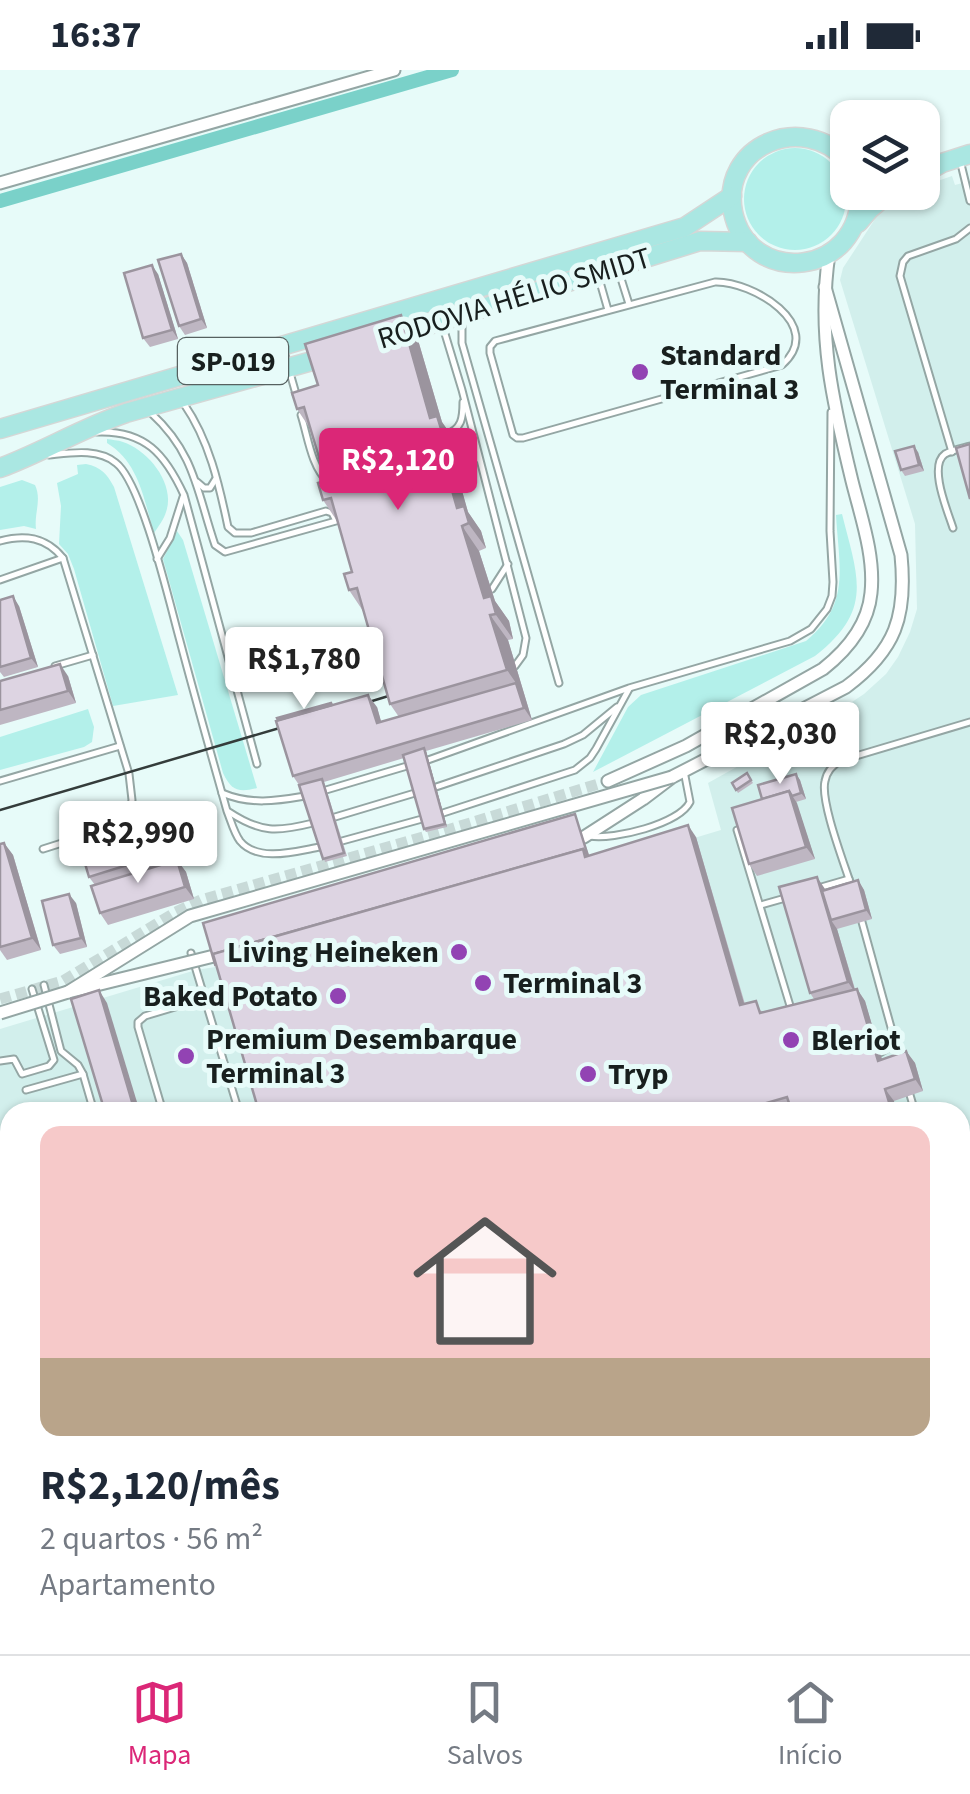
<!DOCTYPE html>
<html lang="pt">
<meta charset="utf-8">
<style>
:root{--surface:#fff;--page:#f6f6f7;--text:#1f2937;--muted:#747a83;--line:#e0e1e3;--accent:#db2777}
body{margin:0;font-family:"Source Sans 3",sans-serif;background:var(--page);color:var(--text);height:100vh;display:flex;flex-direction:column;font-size:38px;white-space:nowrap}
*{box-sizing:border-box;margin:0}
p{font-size:32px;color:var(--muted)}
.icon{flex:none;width:55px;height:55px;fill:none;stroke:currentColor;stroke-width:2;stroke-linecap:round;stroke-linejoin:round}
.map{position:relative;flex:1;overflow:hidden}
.side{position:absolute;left:0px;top:1032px;width:970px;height:552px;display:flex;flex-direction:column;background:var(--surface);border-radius:30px 30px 0 0;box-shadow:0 2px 8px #0004}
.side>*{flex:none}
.tools{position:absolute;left:830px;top:30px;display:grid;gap:20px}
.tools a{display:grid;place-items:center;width:110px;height:110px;border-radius:20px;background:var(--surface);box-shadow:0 2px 8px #0004;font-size:50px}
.price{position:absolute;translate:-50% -85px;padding:0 22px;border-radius:10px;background:#fff;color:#222;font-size:32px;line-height:65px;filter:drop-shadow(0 2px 5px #0008)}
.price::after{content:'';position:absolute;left:50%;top:60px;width:30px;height:22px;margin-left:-15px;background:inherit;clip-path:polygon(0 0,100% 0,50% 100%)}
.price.on{background:var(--accent);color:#fff}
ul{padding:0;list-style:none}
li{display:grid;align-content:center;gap:20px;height:530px;padding:0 40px}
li+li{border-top:2px solid var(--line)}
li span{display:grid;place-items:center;height:310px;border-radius:20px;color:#555}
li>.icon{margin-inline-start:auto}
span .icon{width:180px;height:180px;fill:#fffc;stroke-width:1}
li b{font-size:42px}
.status{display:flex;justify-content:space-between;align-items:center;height:70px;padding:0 50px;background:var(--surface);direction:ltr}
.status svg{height:28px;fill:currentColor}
.menu{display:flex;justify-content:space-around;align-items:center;height:140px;border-top:2px solid var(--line);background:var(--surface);font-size:28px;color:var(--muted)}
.menu a{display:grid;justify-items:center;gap:5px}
.menu .on{color:var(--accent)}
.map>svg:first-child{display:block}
.built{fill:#d2efec}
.green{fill:#b3f0ea}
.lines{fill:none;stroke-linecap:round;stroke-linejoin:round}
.canal{stroke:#7ad1c9;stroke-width:14}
.taxiway{stroke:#8e9c9a;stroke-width:35}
.minor-tunnel{stroke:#c8dad8;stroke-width:11;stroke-dasharray:11 5.5;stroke-linecap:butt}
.service-casing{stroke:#94a6a4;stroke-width:9}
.minor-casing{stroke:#94a6a4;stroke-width:15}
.primary-casing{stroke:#d5d7d6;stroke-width:21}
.service{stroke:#fff;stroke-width:5}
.minor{stroke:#fff;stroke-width:11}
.primary{stroke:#aae7e2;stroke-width:18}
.tram{stroke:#343c3b;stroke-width:2.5}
.minor-bridge-casing{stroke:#94a6a4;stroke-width:15;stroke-linecap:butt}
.minor-bridge{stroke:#fff;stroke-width:11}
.wall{fill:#beb6c2}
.shaded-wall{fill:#9b949e}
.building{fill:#ddd4e2;stroke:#9b949e;stroke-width:2.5}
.poi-dot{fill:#9243b3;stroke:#e7fbf9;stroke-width:4}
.labels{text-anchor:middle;stroke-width:10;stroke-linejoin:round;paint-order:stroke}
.shield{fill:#e7fbf9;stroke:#566160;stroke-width:2.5}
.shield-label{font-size:28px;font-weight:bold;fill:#181f1e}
.street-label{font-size:30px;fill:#181f1e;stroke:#e7fbf9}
.poi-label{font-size:30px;font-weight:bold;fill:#181f1e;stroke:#e7fbf9;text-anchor:start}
</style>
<div class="status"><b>16:37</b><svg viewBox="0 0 49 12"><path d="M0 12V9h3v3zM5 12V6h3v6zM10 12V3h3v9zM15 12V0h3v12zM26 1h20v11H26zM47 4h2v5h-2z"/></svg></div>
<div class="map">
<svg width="970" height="1584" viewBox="0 0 970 1584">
<rect width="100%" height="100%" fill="#e7fbf9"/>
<!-- built -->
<polygon class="built" points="952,106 955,115 970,111 970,1584 0,1584 0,1318 7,1333 10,1334 10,1575 960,1575 960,1042 10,1042 10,1250 0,1243 0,959 196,900 222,896 594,798 721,760 708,713 846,636 864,624 886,604 898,587 910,562 917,539 915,454 840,210 843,198 879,143 892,131 908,123 922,122 923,116"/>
<!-- green -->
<g class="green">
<circle cx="795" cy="129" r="51"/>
<path d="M107,369C112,370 118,370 123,372C148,380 176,414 166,442C164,449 158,457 154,463C144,430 139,392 107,373Z"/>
<path d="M86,394C101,397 107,404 114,417L178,625L113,636L74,499L68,484L59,474L61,436L57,413L78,404L77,395Z"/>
<path d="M22,410L35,415C42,430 34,443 36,459L24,456L0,460V417Z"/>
<path d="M842,444C858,508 874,540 815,586L593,702L628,637L641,625L806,571C851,534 839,498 836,445Z"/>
<path d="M177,461L183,470L257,718C238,723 231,720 223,703L163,489Z"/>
<polygon points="88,639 94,657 92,672 84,677 0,700 0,667"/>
</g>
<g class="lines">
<!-- canal -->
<polyline class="canal" points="0,131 452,0"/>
<!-- taxiway -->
<g class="taxiway">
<polyline points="587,1575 590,1584"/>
<polyline points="635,1575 638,1584"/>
<polyline points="677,1575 679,1584"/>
<polyline points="0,1576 7,1584"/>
</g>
<!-- minor-tunnel -->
<polyline class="minor-tunnel" points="0,929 63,911 176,842 201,830 444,761 608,711"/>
<!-- service casing -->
<g class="service-casing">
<g id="service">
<polyline points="960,90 970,131"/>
<polyline points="618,199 629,234"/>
<polyline points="598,205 608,240"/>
<path d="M715,212C752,211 827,255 782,295L523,368H517L513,365L490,283V277L495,271Z"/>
<polyline points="436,234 462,320 526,568 523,585 515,596"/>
<polyline points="462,249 462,273 559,613"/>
<polyline points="284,282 296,324"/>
<path d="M151,343C195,383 197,422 215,475L225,482L336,451L332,443L326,441L251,463H235L228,457C219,414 209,370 184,334"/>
<path d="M301,345C308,367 311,396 328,412"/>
<path d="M97,362C145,360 165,384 184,425L257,694"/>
<path d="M445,365C462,359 463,348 463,332"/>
<polyline points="952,382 900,206 903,192 908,186 956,169 970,158"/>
<path d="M49,385C70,383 98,378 116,393C142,413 170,535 180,571C195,628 211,684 227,741C231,751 234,763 240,771C258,793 297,781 320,777"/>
<polyline points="197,412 204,418 210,418 215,410"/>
<polyline points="460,412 478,386"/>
<path d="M953,458C948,442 928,396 945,384C952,380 963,378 970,376"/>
<path d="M0,471C25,464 46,467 63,488L129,704L132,730L128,753"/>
<polyline points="157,489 170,468 183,427"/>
<polyline points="0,510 63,488"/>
<polyline points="492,519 508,494"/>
<polyline points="55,596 93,585"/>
<polyline points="428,690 629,618 790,571 811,559 827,539 832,526 833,512 830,461 831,342"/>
<polyline points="0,711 120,676"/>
<polyline points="436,717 564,674 583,665 617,637"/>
<polyline points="326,720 407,696"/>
<path d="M222,723C250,735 276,731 305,726"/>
<path d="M229,742C261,763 277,762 313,753"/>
<polyline points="443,743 575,700 590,688 596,679 629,619"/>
<polyline points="335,747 415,723"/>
<polyline points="737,760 791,939"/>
<path d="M590,766C614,770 679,754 690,732L684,701"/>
<polyline points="342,771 422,749"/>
<polyline points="43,779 166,740"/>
<path d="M851,815C844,793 820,731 825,711C827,701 832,697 839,691L970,652"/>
<polyline points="818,818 849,809"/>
<polyline points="761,835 789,827"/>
<polyline points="862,852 900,990"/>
<polyline points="191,883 239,1042"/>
<polyline points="44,915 61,981 78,995 83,1004 94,1042"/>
<polyline points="880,983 895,974"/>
<polyline points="0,991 14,989 22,1004 49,996 54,990 32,919"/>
<polyline points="26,1020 83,1004"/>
<polyline points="910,1025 915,1042"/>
<polyline points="163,1042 138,957 138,952 145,946 205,928"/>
<polyline points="0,1154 5,1172 10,1175"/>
<polyline points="0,1263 10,1261"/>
<polyline points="0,1274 10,1307"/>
<polyline points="0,1407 10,1407"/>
<polyline points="234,1575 236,1584"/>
<polyline points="325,1575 328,1584"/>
</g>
</g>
<!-- minor casing -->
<g class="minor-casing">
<g id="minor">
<polyline points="0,113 394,0"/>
<path d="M608,711L686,676L823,599C847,580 868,555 871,523C875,486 861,447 852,411C833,333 817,265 829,184"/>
<path d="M584,767L643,729L672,707L846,617C896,580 907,546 901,485L825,217"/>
</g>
</g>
<!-- primary casing -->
<g class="primary-casing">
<g id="primary">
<path d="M848,91C803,41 720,75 733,142C749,218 862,207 860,122"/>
<polyline points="922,104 942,93 970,84"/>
<polyline points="858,153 870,139 890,122"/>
<polyline points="393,266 700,171 748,172"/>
<polyline points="0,359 685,157 732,126"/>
<path d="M0,398C43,382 82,358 126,343L330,286"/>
</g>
</g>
<!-- service -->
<use href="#service" class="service"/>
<!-- minor -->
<use href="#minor" class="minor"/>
<!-- primary -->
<use href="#primary" class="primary"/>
<!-- tram -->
<g class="tram">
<polyline points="346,639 395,624"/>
<polyline points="0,740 283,657"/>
</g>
<!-- minor-bridge casing -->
<g class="minor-bridge-casing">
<g id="minor-bridge">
<polyline points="68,922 190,846 672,707"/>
<polyline points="0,943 68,922 214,886"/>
</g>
</g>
<!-- minor-bridge -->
<use href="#minor-bridge" class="minor-bridge"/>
</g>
<!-- wall -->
<g class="wall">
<polygon points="181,184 187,193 207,258 185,265 179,256"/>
<polygon points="158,204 178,269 150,277 143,268"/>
<polygon points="401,245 418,270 442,352 455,371 459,387 453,389 468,442 481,461 486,478 479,481 495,531 509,551 513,569 508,570 532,650 426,681 447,757 426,762 424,759 404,688 324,712 347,786 325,792 299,715 293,706 332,635 377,637 381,652 399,647 390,634 363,541 349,520 352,502 337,451 323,430 326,411 311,360 297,339 318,315"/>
<polygon points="918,382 924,401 905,406 901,400"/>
<polygon points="0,530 19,536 38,597 4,607 0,602"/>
<polygon points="68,606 76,633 0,655 0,611"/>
<polygon points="747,703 753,713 738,723 732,713"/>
<polygon points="796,704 800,710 806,729 796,732 815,789 757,806 749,794 762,729"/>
<polygon points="575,744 589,785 696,767 745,934 764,942 814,929 810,923 826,820 858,810 864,820 872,849 837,859 855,919 857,919 865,931 882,990 906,981 915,993 923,1021 894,1031 791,1040 783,1042 259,1042 217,897 215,894"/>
<polygon points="173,766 182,793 180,794 186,802 194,829 108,855 100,843 95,815 89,807"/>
<polygon points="4,773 13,785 41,880 7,890 0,880 0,774"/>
<polygon points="76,833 87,877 60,884 53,875"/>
<polygon points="970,1183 970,1229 960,1232 960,1186"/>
<polygon points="10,1196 10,1250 0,1253 0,1199"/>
<polygon points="0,1318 7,1333 0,1336"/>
<polygon points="0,1337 10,1337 10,1397 0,1396"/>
</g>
<!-- shaded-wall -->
<g class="shaded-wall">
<polygon points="181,184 187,193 207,258 201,249"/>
<polygon points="152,195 158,204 178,269 172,260"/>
<polygon points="401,245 418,270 442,352 455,371 459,387 430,348"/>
<polygon points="436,364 453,389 468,442 481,461 486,478 457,438"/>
<polygon points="914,376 918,382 924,401 919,395"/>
<polygon points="462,456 479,481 495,531 509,551 513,569 484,528"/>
<polygon points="13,526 19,536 38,597 31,588"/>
<polygon points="490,545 508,570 532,650 524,638 516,613 507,600"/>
<polygon points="60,594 68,606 76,633 68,621"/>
<polygon points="368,625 377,637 385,665 377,653"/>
<polygon points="424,678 426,681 447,757 445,754"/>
<polygon points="796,704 800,710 806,729 801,723"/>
<polygon points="789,721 797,733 815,789 806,777"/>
<polygon points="165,754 173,766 182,793 173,781"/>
<polygon points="688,755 696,767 748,947 740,935"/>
<polygon points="4,773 13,785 41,880 32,868"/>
<polygon points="177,790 186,802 194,829 185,817"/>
<polygon points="817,807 825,819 834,849 831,850 837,859 856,924 848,912"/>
<polygon points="858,810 864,820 872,849 866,840"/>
<polygon points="69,824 76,833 87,877 81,868"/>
<polygon points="857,919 865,931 886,1003 878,991"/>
<polygon points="99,920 107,933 140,1042 135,1042"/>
<polygon points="906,981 915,993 923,1021 915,1009"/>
<polygon points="885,1019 894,1031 897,1042 892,1042"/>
<polygon points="960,1261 970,1295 970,1313 960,1278"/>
</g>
<!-- building -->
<g class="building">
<polygon points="181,184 201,249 179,256 158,190"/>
<polygon points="152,195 172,260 143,268 124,203"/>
<polygon points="401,245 430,348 437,346 442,362 436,364 457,438 464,436 469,453 462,456 484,528 491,526 496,544 490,545 507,600 390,634 357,518 349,520 344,504 352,502 331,428 323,430 318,413 326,411 304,337 297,339 292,323 318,315 305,274"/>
<polygon points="970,374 970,429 956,378"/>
<polygon points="914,376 919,395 901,400 895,381"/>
<polygon points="13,526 31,588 0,597 0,530"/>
<polygon points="60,594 68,621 0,640 0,611"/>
<polygon points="516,613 524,638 293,706 276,651 368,625 377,653"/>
<polygon points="331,633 332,635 278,650 277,648"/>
<polygon points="424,678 445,754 424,759 403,685"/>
<polygon points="747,703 751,710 736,720 732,713"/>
<polygon points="796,704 801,723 792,726 789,721 762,729 758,715"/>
<polygon points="322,709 344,783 323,789 299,715"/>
<polygon points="789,721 806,777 749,794 732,738"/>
<polygon points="575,744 588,786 583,779 213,884 216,893 215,894 203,853"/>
<polygon points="165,754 173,781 89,807 81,780"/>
<polygon points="688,755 740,935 756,931 760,943 857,919 878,991 906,981 915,1009 885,1019 892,1042 792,1042 787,1027 735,1042 259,1042 213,884 583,779 585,787"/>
<polygon points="4,773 32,868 0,877 0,774"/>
<polygon points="177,790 185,817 100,843 91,816"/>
<polygon points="817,807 848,912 810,923 779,817"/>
<polygon points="858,810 866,840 831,850 822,821"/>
<polygon points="69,824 81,868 53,875 42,831"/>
<polygon points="99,920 135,1042 105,1042 71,929"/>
<polygon points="970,1183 970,1214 960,1217 960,1186"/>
<polygon points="10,1196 10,1236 0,1239 0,1199"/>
<polygon points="960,1278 970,1313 970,1584 913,1584 945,1575 960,1575"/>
<polygon points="0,1337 10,1337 10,1386 0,1385"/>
<polygon points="242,1575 317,1575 320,1584 245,1584"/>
</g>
<!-- markers -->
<g class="poi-dot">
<circle cx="640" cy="302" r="10"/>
<circle cx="459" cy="882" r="10"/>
<circle cx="483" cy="913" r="10"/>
<circle cx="338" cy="926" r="10"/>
<circle cx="791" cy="970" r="10"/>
<circle cx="186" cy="986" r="10"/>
<circle cx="588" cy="1004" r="10"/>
</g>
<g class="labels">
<!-- shield labels -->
<rect class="shield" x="178" y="268" width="110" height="46" rx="8"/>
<g class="shield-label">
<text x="233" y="301">SP-019</text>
</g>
<!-- street labels -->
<g class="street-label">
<text transform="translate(514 228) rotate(-17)" y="10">RODOVIA HÉLIO SMIDT</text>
</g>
<!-- poi labels -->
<g class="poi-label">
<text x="660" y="295">Standard<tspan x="660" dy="34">Terminal 3</tspan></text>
<text x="439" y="892" text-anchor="end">Living Heineken</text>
<text x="503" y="923">Terminal 3</text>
<text x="318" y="936" text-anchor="end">Baked Potato</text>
<text x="206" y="979">Premium Desembarque<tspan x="206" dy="34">Terminal 3</tspan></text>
<text x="811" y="980">Bleriot</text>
<text x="608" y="1014">Tryp</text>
</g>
</g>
</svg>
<div class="tools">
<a><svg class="icon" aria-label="layers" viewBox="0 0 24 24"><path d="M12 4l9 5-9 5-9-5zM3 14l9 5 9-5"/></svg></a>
</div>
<b class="price on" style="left:398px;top:443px">R$2,120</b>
<b class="price" style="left:304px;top:642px">R$1,780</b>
<b class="price" style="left:780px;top:717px">R$2,030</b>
<b class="price" style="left:138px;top:816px">R$2,990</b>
<section class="side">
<ul>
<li><span style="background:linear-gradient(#f6c9c9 75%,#b9a48a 0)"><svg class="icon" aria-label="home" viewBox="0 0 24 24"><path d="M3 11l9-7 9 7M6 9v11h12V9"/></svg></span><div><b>R$2,120/mês</b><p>2 quartos · 56 m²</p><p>Apartamento</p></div></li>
</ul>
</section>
</div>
<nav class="menu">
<a class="on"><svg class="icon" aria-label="map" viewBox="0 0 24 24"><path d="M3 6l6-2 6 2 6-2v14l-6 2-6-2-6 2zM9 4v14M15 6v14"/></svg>Mapa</a>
<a><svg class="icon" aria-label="saved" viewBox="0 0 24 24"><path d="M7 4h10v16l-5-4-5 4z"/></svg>Salvos</a>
<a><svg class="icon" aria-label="home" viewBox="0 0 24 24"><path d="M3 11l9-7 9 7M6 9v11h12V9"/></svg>Início</a>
</nav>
